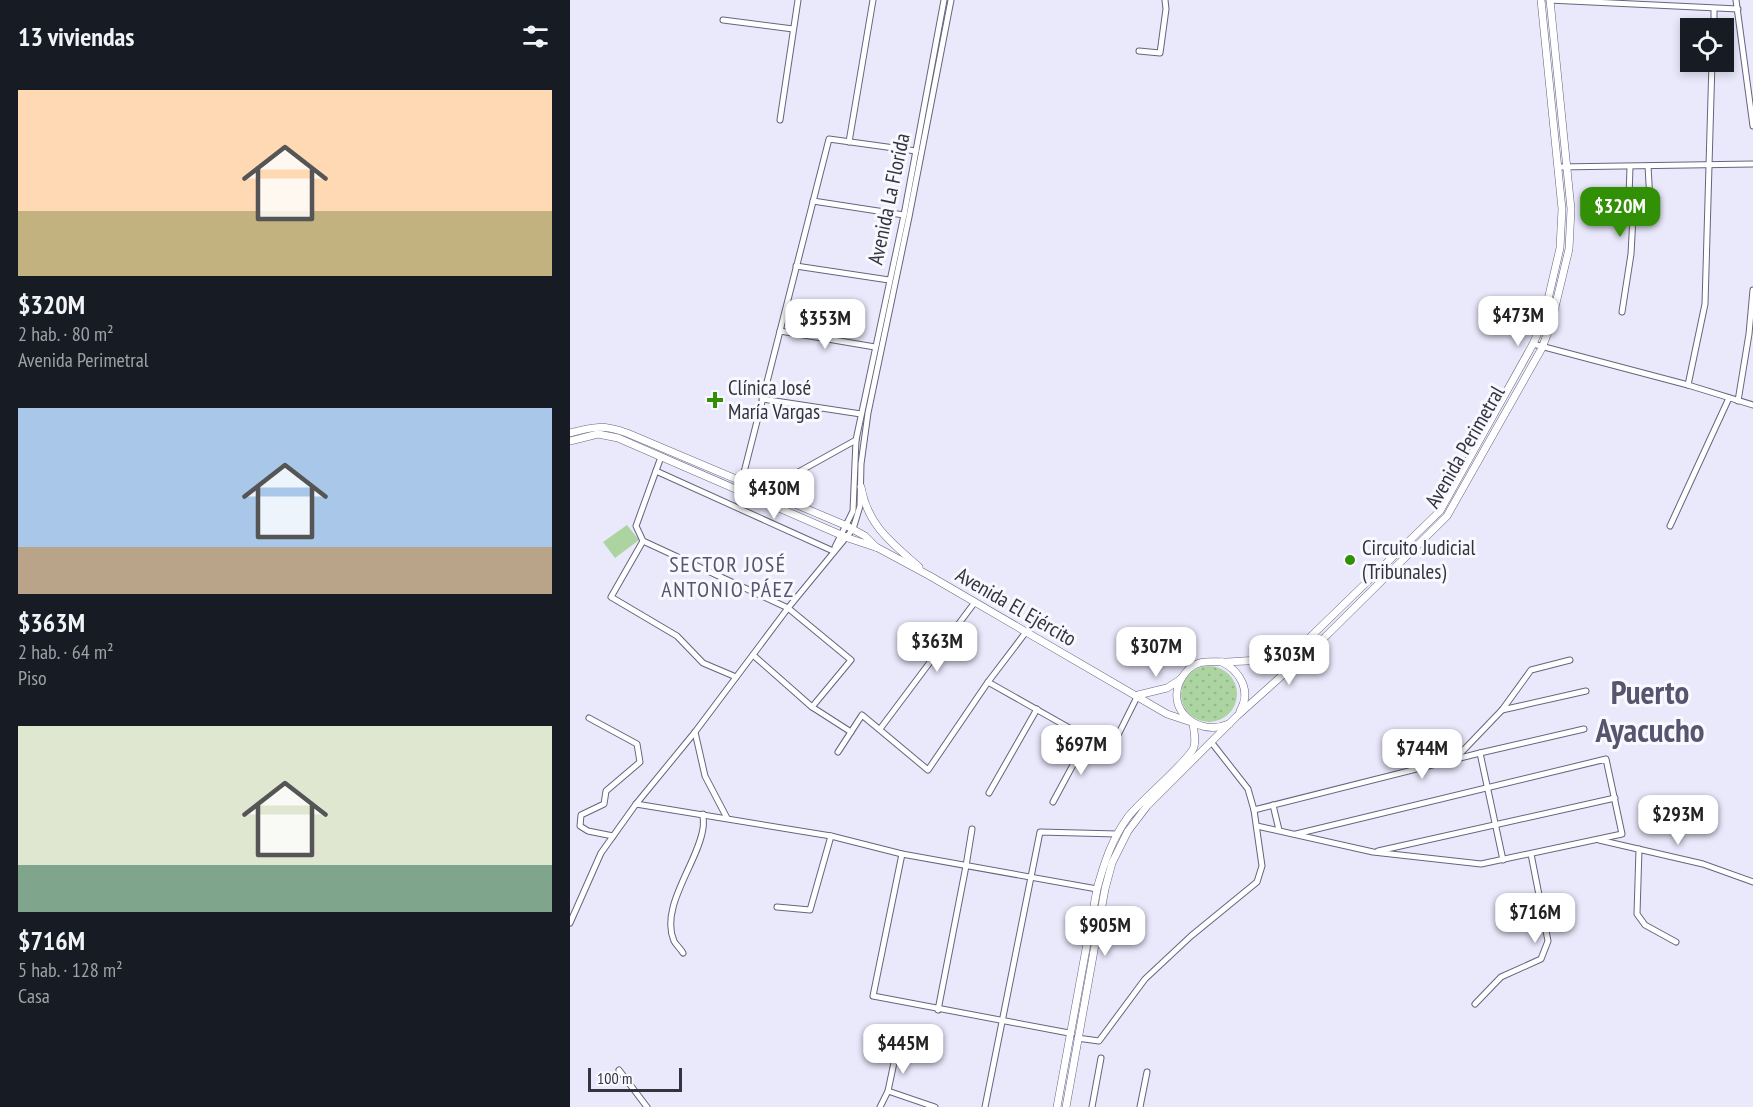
<!DOCTYPE html>
<html lang="es">
<meta charset="utf-8">
<style>
:root{--surface:#171b24;--page:#242831;--text:#f1f3f6;--muted:#9ea1a6;--accent:#319005}
body{margin:0;font-family:"PT Sans Narrow",sans-serif;background:var(--page);color:var(--text);height:100vh;display:flex;flex-direction:column;font-size:22px;white-space:nowrap}
*{box-sizing:border-box;margin:0}
p{font-size:20px;color:var(--muted)}
.icon{flex:none;width:33px;height:33px;fill:none;stroke:currentColor;stroke-width:2;stroke-linecap:round;stroke-linejoin:round}
.map{position:relative;flex:1;overflow:hidden}
.details{display:flex;flex-direction:column;background:var(--surface);width:570px}
.details>*{flex:none}
.buttons{position:absolute;left:1110px;top:18px;display:grid;gap:12px}
.buttons a{display:grid;place-items:center;width:54px;height:54px;border-radius:0px;background:var(--surface);box-shadow:0 3px 9px #0003;font-size:30px}
.scale{position:absolute;left:18px;bottom:15px;width:94px;box-sizing:border-box;padding-left:6px;border:3px solid #34333f;border-top:0;font-size:16px;line-height:21px;white-space:nowrap;color:#34333f;-webkit-text-stroke:4px #f8f8ff;paint-order:stroke}
.price{position:absolute;translate:-50% -51px;padding:0 14px;border-radius:12px;background:#fff;color:#222;font-size:20px;line-height:39px;filter:drop-shadow(0 2px 3px #0008)}
.price::after{content:'';position:absolute;left:50%;top:36px;width:18px;height:14px;margin-left:-9px;background:inherit;clip-path:polygon(0 0,100% 0,50% 100%)}
.price.active{background:var(--accent);color:#fff}
ul{padding:0;list-style:none}
li{display:grid;align-content:center;gap:12px;height:318px;padding:0 18px}
li span{display:grid;place-items:center;height:186px;border-radius:0px;color:#555}
li>.icon{margin-inline-start:auto}
span .icon{width:108px;height:108px;fill:#fffc;stroke-width:1}
li b{font-size:26px}
h2{display:flex;justify-content:space-between;align-items:center;height:72px;padding:0 18px;font-size:26px}
main{display:flex;flex:1;min-height:0}
.map>svg:first-child{display:block}
.grass{fill:url(#grass-dots)}
.pitch{fill:#abd4a1}
.lines{fill:none;stroke-linecap:round;stroke-linejoin:round}
.street-casing{stroke:#66647f;stroke-width:7}
.secondary-casing{stroke:#66647f;stroke-width:8}
.street{stroke:#fff;stroke-width:5}
.secondary{stroke:#fff;stroke-width:7}
.poi-dot{fill:#319005;stroke:#f8f8ff;stroke-width:2}
.labels{text-anchor:middle;stroke-width:6;stroke-linejoin:round;paint-order:stroke}
.street-label{font-size:21px;fill:#34333f;stroke:#f8f8ff}
.poi-label{font-size:21px;fill:#34333f;stroke:#f8f8ff;text-anchor:start}
.neighbourhood-label{font-size:22px;letter-spacing:1.5px;fill:#56546e;stroke:#f8f8ff}
.town-label{font-size:33px;font-weight:bold;fill:#56546e;stroke:#f8f8ff}
</style>
<main>
<section class="details">
<h2>13 viviendas<svg class="icon" aria-label="filters" viewBox="0 0 24 24"><path d="M4 7h16M4 17h16"/><circle cx="9" cy="7" r="2"/><circle cx="15" cy="17" r="2"/></svg></h2>
<ul>
<li><span style="background:linear-gradient(#ffd9b3 65%,#c2b280 0)"><svg class="icon" aria-label="home" viewBox="0 0 24 24"><path d="M3 11l9-7 9 7M6 9v11h12V9"/></svg></span><div><b>$320M</b><p>2 hab. · 80 m²</p><p>Avenida Perimetral</p></div></li>
<li><span style="background:linear-gradient(#a9c7e8 75%,#b9a48a 0)"><svg class="icon" aria-label="home" viewBox="0 0 24 24"><path d="M3 11l9-7 9 7M6 9v11h12V9"/></svg></span><div><b>$363M</b><p>2 hab. · 64 m²</p><p>Piso</p></div></li>
<li><span style="background:linear-gradient(#dfe7d0 75%,#7fa58c 0)"><svg class="icon" aria-label="home" viewBox="0 0 24 24"><path d="M3 11l9-7 9 7M6 9v11h12V9"/></svg></span><div><b>$716M</b><p>5 hab. · 128 m²</p><p>Casa</p></div></li>
</ul>
</section>
<div class="map">
<svg width="1183" height="1107" viewBox="0 0 1183 1107">
<defs>
<pattern id="grass-dots" width="8" height="8" patternUnits="userSpaceOnUse" patternTransform="scale(1.5)"><rect width="8" height="8" fill="#abd4a1"/><path d="M2 2h.1M6 6h.1" fill="none" stroke="#94b68c" stroke-width="1.8" stroke-linecap="round"/></pattern>
</defs>
<rect width="100%" height="100%" fill="#eae9fc"/>
<!-- grass -->
<circle class="grass" cx="639" cy="694" r="28"/>
<!-- pitch -->
<polygon class="pitch" points="57,525 69,540 45,558 33,542"/>
<g class="lines">
<!-- street casing -->
<g class="street-casing">
<g id="street">
<polyline points="979,0 1168,9"/>
<polyline points="1166,0 1183,126"/>
<polyline points="153,20 223,29"/>
<polyline points="1144,28 1144,9"/>
<polyline points="569,51 590,53 596,9 595,0"/>
<polyline points="210,120 228,0"/>
<polyline points="279,142 303,0"/>
<polyline points="1078,166 1081,218"/>
<polyline points="988,167 1183,164"/>
<polyline points="243,201 334,215"/>
<polyline points="226,266 319,280"/>
<polyline points="1052,312 1061,254 1063,216 1059,197 1060,167"/>
<polyline points="210,331 305,347"/>
<polyline points="963,344 1118,385 1183,405"/>
<polyline points="1118,385 1135,304 1142,62"/>
<polyline points="192,399 291,414"/>
<polyline points="1168,401 1179,334 1183,290"/>
<polyline points="91,457 66,526 73,541 218,608 281,660 242,707"/>
<polyline points="86,471 263,551"/>
<polyline points="172,480 259,139 346,151"/>
<polyline points="196,490 286,440"/>
<polyline points="1100,526 1159,398"/>
<polyline points="73,541 41,597 107,636 133,663 166,677"/>
<polyline points="265,547 283,511 286,440 334,215 374,0"/>
<polyline points="183,655 242,707 281,732"/>
<polyline points="418,682 540,751 568,695"/>
<polyline points="932,710 1016,691"/>
<polyline points="19,718 67,744 70,762 36,791 34,804 11,815 10,826 18,831 43,836"/>
<polyline points="310,729 405,602"/>
<polyline points="125,732 135,776 157,818"/>
<polyline points="268,752 292,715 358,770 418,682 456,632"/>
<polyline points="910,753 933,860"/>
<polyline points="885,759 932,710 961,670 1000,660"/>
<polyline points="419,793 467,709"/>
<polyline points="483,802 517,739"/>
<polyline points="66,804 261,836 332,854 527,889"/>
<polyline points="703,805 709,830"/>
<polyline points="684,810 910,753 1014,729"/>
<polyline points="687,826 803,852 911,864 1052,834 1036,759 726,834"/>
<polyline points="1029,840 1133,864 1183,882"/>
<polyline points="1069,849 1067,914 1075,925 1106,942"/>
<polyline points="808,851 1045,798"/>
<polyline points="332,854 303,996 499,1033"/>
<polyline points="207,907 240,910 261,836"/>
<polyline points="0,923 31,853 66,804 125,732 218,608 283,529 290,506 291,464 298,413 339,217 381,0"/>
<path d="M113,953C111,949 106,945 104,941C89,907 129,861 133,828C134,824 133,818 133,814"/>
<polyline points="905,1004 931,977 971,959 978,941 961,854"/>
<polyline points="368,1010 396,866 402,829"/>
<polyline points="507,1038 529,1041 575,979 621,936 687,882 692,866 684,810 678,789 642,743"/>
<polyline points="49,1070 77,1107"/>
<polyline points="318,1091 326,1053"/>
<polyline points="310,1107 318,1091 365,1107"/>
<polyline points="415,1107 470,832 547,834"/>
<polyline points="522,1107 531,1058"/>
<polyline points="570,1107 577,1072"/>
</g>
</g>
<!-- secondary casing -->
<g class="secondary-casing">
<g id="secondary">
<path d="M0,433C24,426 34,425 57,433L277,526L295,536L306,547"/>
<polyline points="0,441 28,434 48,438 278,538 308,548 360,576 597,714 621,722"/>
<path d="M291,487C298,526 321,542 349,567"/>
<path d="M652,662C670,671 682,691 670,711"/>
<polyline points="568,695 597,688 611,679"/>
<path d="M659,724C623,739 590,702 616,672C627,659 640,662 654,662C671,661 692,661 709,657C717,655 723,650 730,647L870,511L963,344L973,321L990,248L992,209L971,0"/>
<path d="M487,1107L527,889C534,863 542,839 558,817C571,800 619,761 624,747C626,739 624,731 623,724"/>
<polyline points="496,1107 535,889 542,863 558,831 577,806 667,716 755,637 877,516 972,348 981,324 999,249 1001,209 980,0"/>
</g>
</g>
<!-- street -->
<use href="#street" class="street"/>
<!-- secondary -->
<use href="#secondary" class="secondary"/>
</g>
<!-- markers -->
<g class="poi-dot">
<path d="M142 391h6v6h6v6h-6v6h-6v-6h-6v-6h6z"/>
<circle cx="780" cy="560" r="6"/>
</g>
<g class="labels">
<!-- street labels -->
<g class="street-label">
<text transform="translate(319 199) rotate(-78)" y="7">Avenida La Florida</text>
<text transform="translate(895 447) rotate(-60)" y="7">Avenida Perimetral</text>
<text transform="translate(446 607) rotate(30)" y="7">Avenida El Ejército</text>
</g>
<!-- poi labels -->
<g class="poi-label">
<text x="158" y="395">Clínica José<tspan x="158" dy="24">María Vargas</tspan></text>
<text x="792" y="555">Circuito Judicial<tspan x="792" dy="24">(Tribunales)</tspan></text>
</g>
<!-- neighbourhood labels -->
<g class="neighbourhood-label">
<text x="158" y="572">SECTOR JOSÉ<tspan x="158" dy="25">ANTONIO PÁEZ</tspan></text>
</g>
<!-- town labels -->
<g class="town-label">
<text x="1080" y="704">Puerto<tspan x="1080" dy="38">Ayacucho</tspan></text>
</g>
</g>
</svg>
<div class="buttons">
<a><svg class="icon" aria-label="locate" viewBox="0 0 24 24"><circle cx="12" cy="12" r="6"/><path d="M12 2v4M12 18v4M2 12h4M18 12h4"/></svg></a>
</div>
<div class="scale">100 m</div>
<b class="price active" style="left:1050px;top:238px">$320M</b>
<b class="price" style="left:948px;top:347px">$473M</b>
<b class="price" style="left:255px;top:350px">$353M</b>
<b class="price" style="left:204px;top:520px">$430M</b>
<b class="price" style="left:367px;top:673px">$363M</b>
<b class="price" style="left:586px;top:678px">$307M</b>
<b class="price" style="left:719px;top:686px">$303M</b>
<b class="price" style="left:511px;top:776px">$697M</b>
<b class="price" style="left:852px;top:780px">$744M</b>
<b class="price" style="left:1108px;top:846px">$293M</b>
<b class="price" style="left:965px;top:944px">$716M</b>
<b class="price" style="left:535px;top:957px">$905M</b>
<b class="price" style="left:333px;top:1075px">$445M</b>
</div>
</main>
